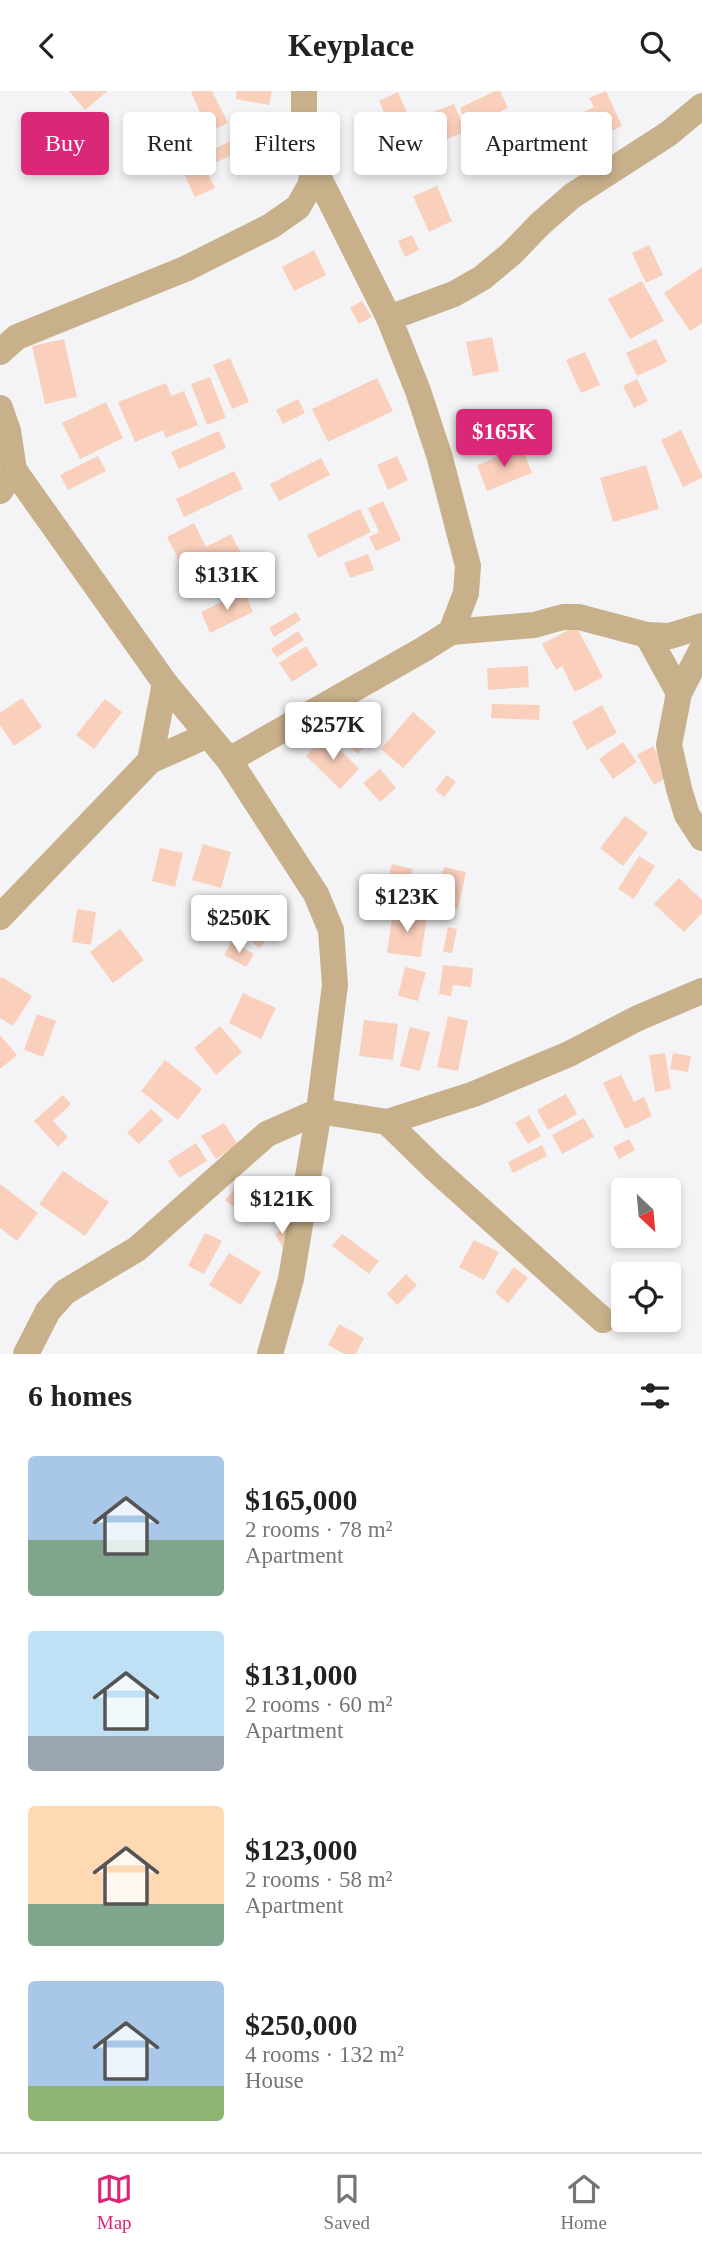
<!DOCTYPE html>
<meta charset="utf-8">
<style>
:root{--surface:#fff;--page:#f2f2f2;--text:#222;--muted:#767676;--line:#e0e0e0;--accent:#db2777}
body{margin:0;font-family:Georgia,serif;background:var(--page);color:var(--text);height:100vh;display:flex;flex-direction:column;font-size:26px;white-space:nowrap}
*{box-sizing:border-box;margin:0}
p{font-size:23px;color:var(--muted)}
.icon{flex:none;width:38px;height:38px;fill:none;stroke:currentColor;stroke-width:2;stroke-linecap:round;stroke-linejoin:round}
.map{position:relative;height:1263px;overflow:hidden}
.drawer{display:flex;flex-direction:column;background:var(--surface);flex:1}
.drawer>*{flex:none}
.hud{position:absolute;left:21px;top:21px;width:662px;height:63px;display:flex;gap:14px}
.needle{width:46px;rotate:154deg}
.fabs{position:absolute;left:611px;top:1087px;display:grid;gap:14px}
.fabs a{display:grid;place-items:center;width:70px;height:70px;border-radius:7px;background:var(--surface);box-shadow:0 4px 10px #0003;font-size:35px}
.price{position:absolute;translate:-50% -60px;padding:0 16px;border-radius:7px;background:#fff;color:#222;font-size:23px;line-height:46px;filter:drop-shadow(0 2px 4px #0008)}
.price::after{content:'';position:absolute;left:50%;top:42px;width:21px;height:16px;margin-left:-10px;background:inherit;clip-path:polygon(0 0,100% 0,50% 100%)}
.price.on{background:var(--accent);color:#fff}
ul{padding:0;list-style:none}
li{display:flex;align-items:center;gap:21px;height:175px;padding:0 28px}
li span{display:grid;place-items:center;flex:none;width:196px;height:140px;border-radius:7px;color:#555}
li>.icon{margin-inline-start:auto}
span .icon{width:84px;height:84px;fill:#fffc;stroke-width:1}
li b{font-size:30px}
h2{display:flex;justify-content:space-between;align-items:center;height:84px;padding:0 28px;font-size:30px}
.tag{padding:0 24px;border-radius:7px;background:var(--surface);box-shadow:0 4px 10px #0003;font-size:24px;line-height:63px}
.tag.on{background:var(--accent);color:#fff}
header{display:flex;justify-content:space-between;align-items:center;height:91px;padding:0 28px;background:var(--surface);font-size:32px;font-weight:700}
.tabs{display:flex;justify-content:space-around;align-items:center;height:98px;border-top:2px solid var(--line);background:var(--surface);font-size:19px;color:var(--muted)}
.tabs a{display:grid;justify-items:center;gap:4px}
.tabs .on{color:var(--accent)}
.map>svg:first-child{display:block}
.building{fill:#fad0bc}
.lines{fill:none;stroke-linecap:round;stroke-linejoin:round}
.minor{stroke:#c8b08a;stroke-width:26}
</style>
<header><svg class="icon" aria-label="back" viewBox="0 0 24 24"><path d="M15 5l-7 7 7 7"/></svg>Keyplace<svg class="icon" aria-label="search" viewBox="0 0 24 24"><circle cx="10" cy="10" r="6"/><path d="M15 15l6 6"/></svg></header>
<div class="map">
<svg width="702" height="1263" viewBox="0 0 702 1263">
<rect width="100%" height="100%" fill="#f4f4f6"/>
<!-- building -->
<g class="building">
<polygon points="69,0 108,0 85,19"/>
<polygon points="193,0 212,0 228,32 209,41 191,1"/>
<polygon points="237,0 272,0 269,14 236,8"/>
<polygon points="495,0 500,0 508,17 468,36 460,17"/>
<polygon points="606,0 622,35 577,56 565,30 594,16 589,7"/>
<polygon points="398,1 414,38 395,46 379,10"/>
<polygon points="454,13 465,41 429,55 418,27"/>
<polygon points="541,27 558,61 517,81 507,61 530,50 523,36"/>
<polygon points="416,39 422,52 384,68 379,55"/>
<polygon points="237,47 243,59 208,75 203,63"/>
<polygon points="38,51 53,74 36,84 21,61"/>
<polygon points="194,55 215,97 195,106 175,64"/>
<polygon points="437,95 452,130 429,141 413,105"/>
<polygon points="412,144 419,159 405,166 398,150"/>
<polygon points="649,154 663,184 646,192 632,162"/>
<polygon points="314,159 326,184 294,200 282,176"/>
<polygon points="702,176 702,232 690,240 664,202"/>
<polygon points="642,190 664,230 630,248 608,208"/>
<polygon points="362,210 372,226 359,233 350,217"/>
<polygon points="492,246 499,280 473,285 466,251"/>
<polygon points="64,248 77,306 45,313 32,255"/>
<polygon points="656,248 667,271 637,285 626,262"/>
<polygon points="585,261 600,294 581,302 566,269"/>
<polygon points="230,267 249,311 232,318 213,274"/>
<polygon points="210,286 226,327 207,334 191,293"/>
<polygon points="377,287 393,320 328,351 312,318"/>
<polygon points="637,288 648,310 634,317 623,295"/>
<polygon points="166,292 171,305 184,300 198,334 166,347 163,339 135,351 118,311"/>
<polygon points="298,308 305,322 283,333 276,319"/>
<polygon points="106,311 123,347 80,368 62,332"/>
<polygon points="681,339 702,384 702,387 683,396 661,349"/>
<polygon points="219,340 226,357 179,378 171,361"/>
<polygon points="522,357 532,382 487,400 477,374"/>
<polygon points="98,365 106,380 68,399 60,384"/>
<polygon points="397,365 408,389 388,399 377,374"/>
<polygon points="321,367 330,384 279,410 270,393"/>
<polygon points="646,374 659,418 613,431 600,387"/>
<polygon points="234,380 243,398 184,426 176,408"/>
<polygon points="383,410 401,449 376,460 369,446 379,441 368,417"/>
<polygon points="360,418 371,441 318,467 307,444"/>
<polygon points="194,432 206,456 231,443 243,466 191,492 167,446"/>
<polygon points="368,463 374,479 350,487 344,472"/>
<polygon points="244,500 253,521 210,542 201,521"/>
<polygon points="296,521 301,529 274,546 269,537"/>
<polygon points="576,535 603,586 575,601 562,575 556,579 542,553"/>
<polygon points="298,540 304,549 277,566 271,558"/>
<polygon points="306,555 318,574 292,591 279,572"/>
<polygon points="528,575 529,596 488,599 487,577"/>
<polygon points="22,607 42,636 14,655 0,634 0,622"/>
<polygon points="105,608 122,621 94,658 76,644"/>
<polygon points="492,613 540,614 539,629 491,627"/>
<polygon points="602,614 617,642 587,659 572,631"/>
<polygon points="351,619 377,638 358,663 332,644"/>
<polygon points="413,621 436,641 403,677 381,658"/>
<polygon points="326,645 359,678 340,698 306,665"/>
<polygon points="623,651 637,671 613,688 599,668"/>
<polygon points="653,655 670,685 654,694 637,664"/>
<polygon points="380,678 396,697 380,711 363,692"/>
<polygon points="447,684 456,691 444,706 435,699"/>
<polygon points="625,725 648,742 623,775 600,757"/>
<polygon points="203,753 231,761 221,797 192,789"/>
<polygon points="160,757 183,762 175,796 152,790"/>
<polygon points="639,765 655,775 634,808 618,798"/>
<polygon points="392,773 413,778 406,804 385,799"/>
<polygon points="444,776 466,781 458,818 436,813"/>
<polygon points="679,787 702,809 702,822 684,841 654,813"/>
<polygon points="245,807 278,837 259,857 226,827"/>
<polygon points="77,818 96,821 91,854 72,851"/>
<polygon points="393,820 427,825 421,866 387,862"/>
<polygon points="448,836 457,838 452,862 443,861"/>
<polygon points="120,838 144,869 113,892 90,861"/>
<polygon points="232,851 254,863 246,876 224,864"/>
<polygon points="443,874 473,877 471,896 453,894 451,905 439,903"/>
<polygon points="405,876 426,881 418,910 398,905"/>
<polygon points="2,886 32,905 13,935 0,927 0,889"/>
<polygon points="243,902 276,917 261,948 229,932"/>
<polygon points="37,923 56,930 43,966 24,959"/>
<polygon points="448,925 468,930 458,980 437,976"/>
<polygon points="364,929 398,933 393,969 359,965"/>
<polygon points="220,935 242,961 216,984 194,957"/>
<polygon points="410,936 430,941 420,980 400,975"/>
<polygon points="0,944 17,964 0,978"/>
<polygon points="665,962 671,998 655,1001 649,964"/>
<polygon points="673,962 691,965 688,981 670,978"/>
<polygon points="165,969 202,998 178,1029 141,1000"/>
<polygon points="621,984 634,1011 644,1006 652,1025 625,1038 603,992"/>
<polygon points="566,1003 577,1023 548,1039 537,1019"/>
<polygon points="63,1004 71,1013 53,1030 68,1046 58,1056 34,1030"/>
<polygon points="151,1018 163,1029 139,1053 127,1042"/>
<polygon points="529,1024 541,1045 528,1053 515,1032"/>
<polygon points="584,1027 594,1046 562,1063 552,1044"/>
<polygon points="224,1032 238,1054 216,1068 201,1045"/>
<polygon points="629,1048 635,1059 619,1068 613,1056"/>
<polygon points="196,1052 207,1070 179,1087 168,1070"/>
<polygon points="542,1054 547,1065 513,1082 508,1071"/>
<polygon points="63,1080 109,1111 85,1145 39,1113"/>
<polygon points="249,1085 258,1093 248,1104 239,1096"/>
<polygon points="0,1093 38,1122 17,1150 0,1137"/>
<polygon points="235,1098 248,1109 239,1120 225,1109"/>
<polygon points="274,1106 291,1125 281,1134 263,1115"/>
<polygon points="250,1116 259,1123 253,1131 244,1124"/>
<polygon points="287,1136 283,1157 275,1143"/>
<polygon points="205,1142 222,1150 204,1183 188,1175"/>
<polygon points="342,1143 379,1170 369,1183 332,1155"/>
<polygon points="474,1149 499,1161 484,1189 459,1176"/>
<polygon points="229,1162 261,1181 241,1214 209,1194"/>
<polygon points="514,1176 528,1187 508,1212 495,1202"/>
<polygon points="406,1183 417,1194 397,1214 387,1203"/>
<polygon points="339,1233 364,1247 356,1263 344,1263 328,1254"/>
</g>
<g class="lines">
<!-- minor -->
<g class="minor">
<polyline points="389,227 454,203 482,187 511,163 540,133 572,105 668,43 702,15"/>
<polyline points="0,261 17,246 185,178 271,135 298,116 310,95 314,77 304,21 304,0"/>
<polyline points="0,317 8,340 14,379 0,400"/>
<polyline points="14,379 165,592 229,669 316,803 331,839 335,894 319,1020 291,1188 270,1263"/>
<polyline points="451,541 534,534 563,526 579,526 647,544 670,545 702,535"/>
<polyline points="647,544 679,602"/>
<polyline points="702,558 679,602 669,654 679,698 687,724 702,747"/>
<polyline points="229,669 424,558 451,541 466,502 468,475 440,367 418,300 389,227 314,77"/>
<polyline points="150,670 208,644"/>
<polyline points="0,826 150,670 165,592"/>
<polyline points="387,1031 434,1077 603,1229"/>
<polyline points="26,1263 48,1220 65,1201 137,1158 267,1043 319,1020 387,1031 474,1003 569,963 638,927 702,900"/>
</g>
</g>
</svg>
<div class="fabs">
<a><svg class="needle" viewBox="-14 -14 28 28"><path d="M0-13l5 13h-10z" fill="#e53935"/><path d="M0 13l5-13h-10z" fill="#767676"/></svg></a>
<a><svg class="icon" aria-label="locate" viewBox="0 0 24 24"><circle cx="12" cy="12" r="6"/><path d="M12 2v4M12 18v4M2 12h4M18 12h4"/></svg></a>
</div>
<b class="price on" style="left:504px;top:378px">$165K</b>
<b class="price" style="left:227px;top:521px">$131K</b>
<b class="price" style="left:333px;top:671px">$257K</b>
<b class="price" style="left:407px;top:843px">$123K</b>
<b class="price" style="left:239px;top:864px">$250K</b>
<b class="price" style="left:282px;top:1145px">$121K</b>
<div class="hud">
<a class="tag on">Buy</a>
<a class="tag">Rent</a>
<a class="tag">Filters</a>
<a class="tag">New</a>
<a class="tag">Apartment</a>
</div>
</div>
<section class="drawer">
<h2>6 homes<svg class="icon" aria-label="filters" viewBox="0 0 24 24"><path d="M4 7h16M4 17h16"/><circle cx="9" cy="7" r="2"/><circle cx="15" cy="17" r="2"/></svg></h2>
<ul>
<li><span style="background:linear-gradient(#a9c7e8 60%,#7fa58c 0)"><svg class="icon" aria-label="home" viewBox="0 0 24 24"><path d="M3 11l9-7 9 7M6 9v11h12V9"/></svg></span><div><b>$165,000</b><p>2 rooms · 78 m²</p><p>Apartment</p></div></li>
<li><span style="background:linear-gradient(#bfe0f5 75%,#9aa5b1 0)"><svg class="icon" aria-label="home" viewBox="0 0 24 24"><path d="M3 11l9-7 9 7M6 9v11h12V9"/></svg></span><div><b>$131,000</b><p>2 rooms · 60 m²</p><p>Apartment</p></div></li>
<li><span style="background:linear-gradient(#ffd9b3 70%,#7fa58c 0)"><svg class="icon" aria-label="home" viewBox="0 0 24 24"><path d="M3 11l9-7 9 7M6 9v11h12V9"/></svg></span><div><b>$123,000</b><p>2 rooms · 58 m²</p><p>Apartment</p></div></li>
<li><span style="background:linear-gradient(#a9c7e8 75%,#8fb573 0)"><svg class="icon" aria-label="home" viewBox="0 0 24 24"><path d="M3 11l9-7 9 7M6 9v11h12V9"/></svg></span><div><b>$250,000</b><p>4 rooms · 132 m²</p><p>House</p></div></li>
</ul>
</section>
<nav class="tabs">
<a class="on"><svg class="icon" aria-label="map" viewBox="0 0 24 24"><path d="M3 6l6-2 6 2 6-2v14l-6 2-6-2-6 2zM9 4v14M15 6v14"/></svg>Map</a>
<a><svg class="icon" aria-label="saved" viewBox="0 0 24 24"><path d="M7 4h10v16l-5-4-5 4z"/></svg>Saved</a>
<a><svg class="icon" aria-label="home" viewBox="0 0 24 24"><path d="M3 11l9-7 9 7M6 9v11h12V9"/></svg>Home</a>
</nav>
